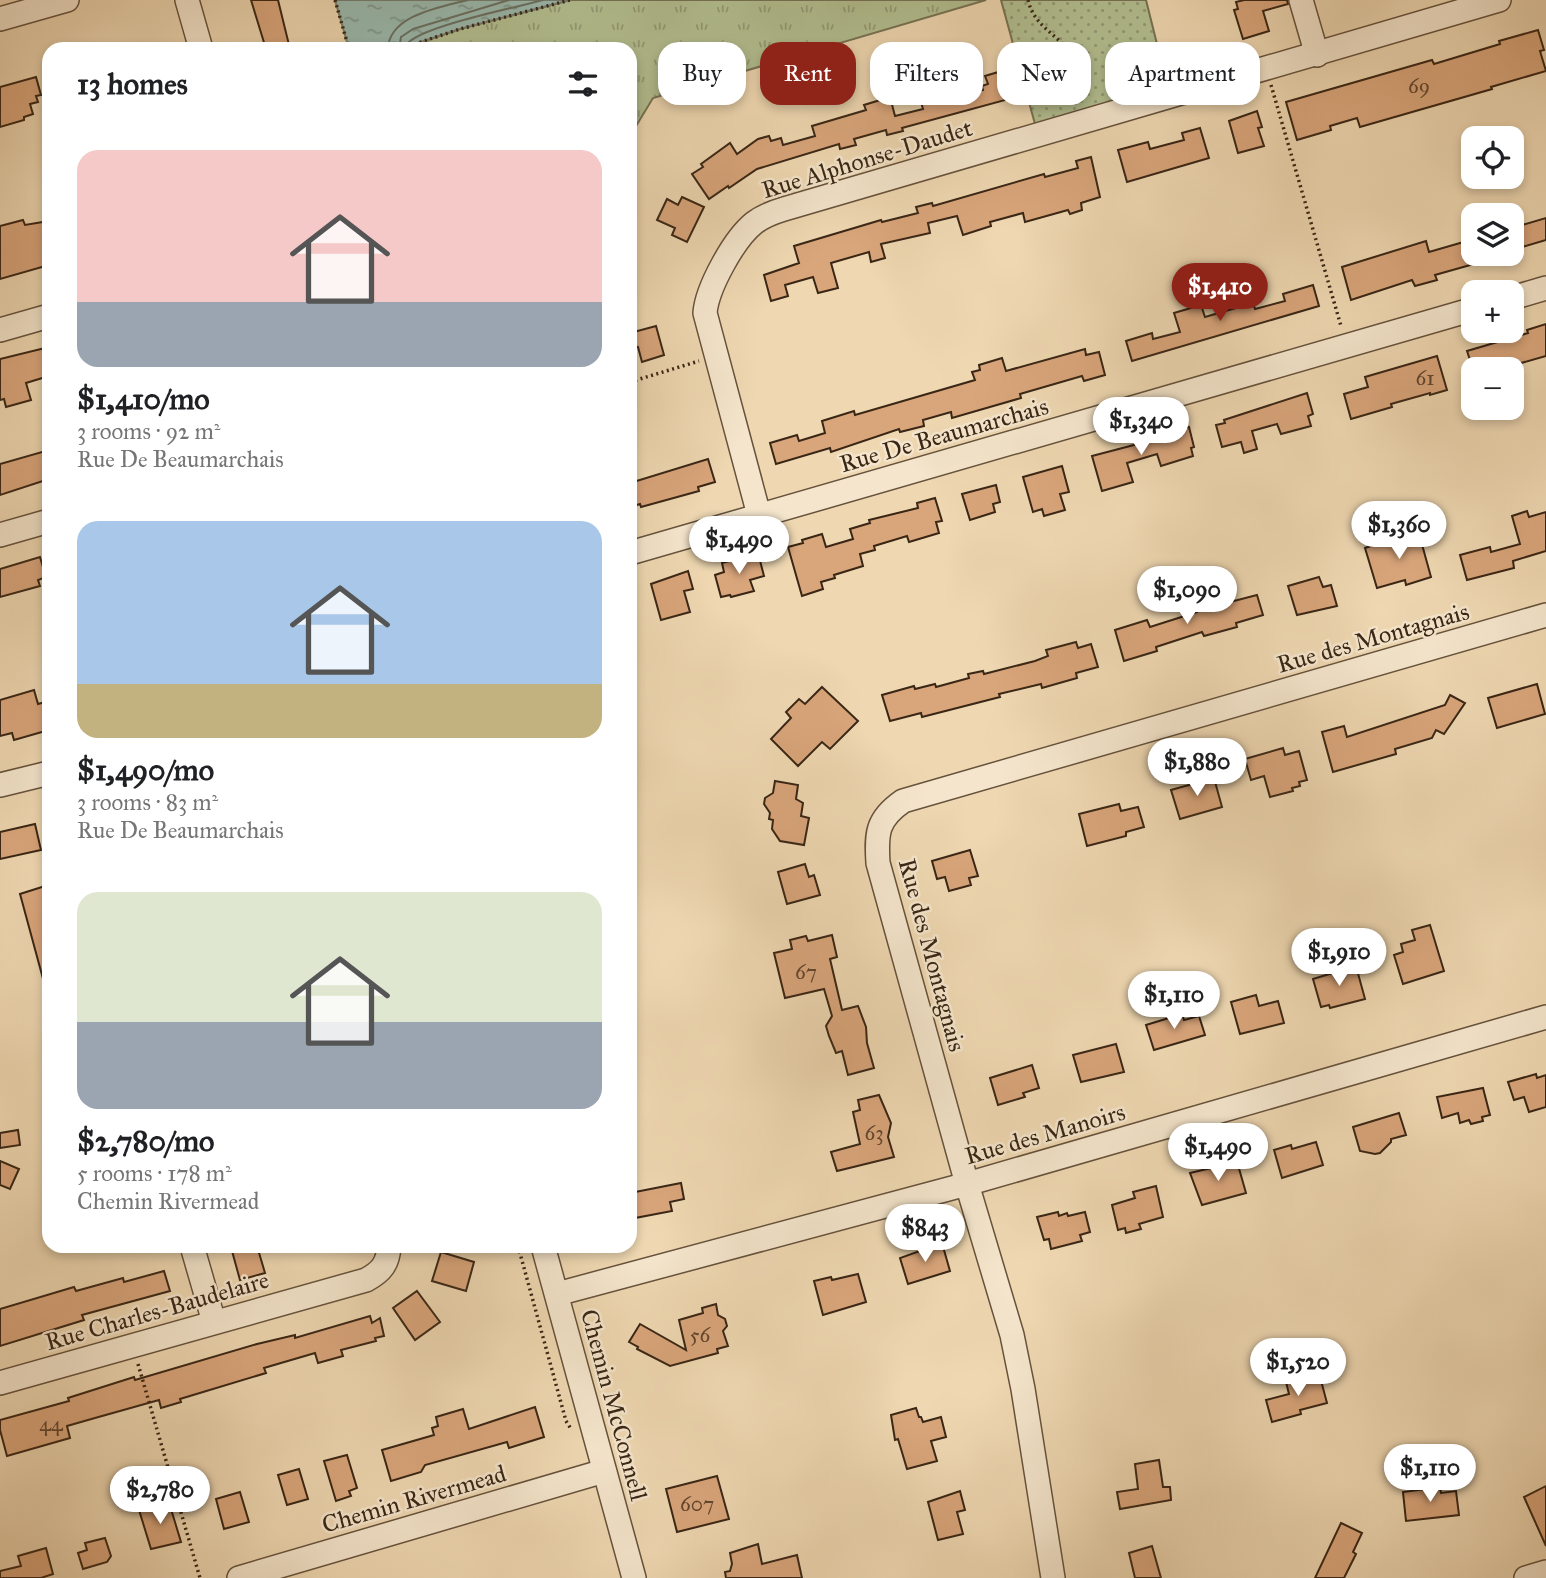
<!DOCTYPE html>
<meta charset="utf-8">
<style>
:root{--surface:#fff;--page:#f6f6f6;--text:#202124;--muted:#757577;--accent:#8f2418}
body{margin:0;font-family:"IM FELL Great Primer",serif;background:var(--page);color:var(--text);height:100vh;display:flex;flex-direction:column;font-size:26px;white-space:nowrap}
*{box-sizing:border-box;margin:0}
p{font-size:23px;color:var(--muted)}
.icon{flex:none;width:38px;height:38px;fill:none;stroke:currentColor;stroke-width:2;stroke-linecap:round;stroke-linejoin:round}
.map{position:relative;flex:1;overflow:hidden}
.details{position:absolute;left:42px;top:42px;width:595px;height:1211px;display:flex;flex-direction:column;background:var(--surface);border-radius:21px;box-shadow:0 4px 10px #0003}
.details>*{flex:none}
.top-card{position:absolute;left:658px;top:42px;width:665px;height:63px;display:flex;gap:14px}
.controls{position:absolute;left:1461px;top:126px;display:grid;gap:14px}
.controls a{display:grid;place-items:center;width:63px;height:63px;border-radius:14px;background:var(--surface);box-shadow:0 4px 10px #0003;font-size:35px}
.price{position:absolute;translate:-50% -60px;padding:0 16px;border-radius:24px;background:#fff;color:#222;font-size:23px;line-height:46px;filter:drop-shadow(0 2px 4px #0008)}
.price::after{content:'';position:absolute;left:50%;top:42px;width:21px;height:16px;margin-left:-10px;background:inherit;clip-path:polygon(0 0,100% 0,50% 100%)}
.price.current{background:var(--accent);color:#fff}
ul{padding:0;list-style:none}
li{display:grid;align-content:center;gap:14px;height:371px;padding:0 35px}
li span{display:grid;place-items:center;height:217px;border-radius:21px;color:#555}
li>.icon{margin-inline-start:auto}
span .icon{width:126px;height:126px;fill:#fffc;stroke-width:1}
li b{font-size:30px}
h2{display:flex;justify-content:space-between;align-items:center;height:84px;padding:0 35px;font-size:30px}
.tag{padding:0 24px;border-radius:21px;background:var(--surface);box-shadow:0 4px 10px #0003;font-size:24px;line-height:63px}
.tag.current{background:var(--accent);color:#fff}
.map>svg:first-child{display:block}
.grass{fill:url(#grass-tufts);stroke:#767253;stroke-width:2}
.park{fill:url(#park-dots);stroke:#767253;stroke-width:2}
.water{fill:url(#water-ripples);stroke:#737e71;stroke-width:2}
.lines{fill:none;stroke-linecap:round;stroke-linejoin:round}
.shore{stroke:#697062;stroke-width:2}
.building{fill:#d9a57b;stroke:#392615;stroke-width:2}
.minor-casing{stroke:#66523c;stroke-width:26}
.path{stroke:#392615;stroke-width:3.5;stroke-dasharray:2 3.5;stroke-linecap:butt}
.minor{stroke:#f4e5cc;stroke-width:23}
.labels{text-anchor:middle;stroke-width:5;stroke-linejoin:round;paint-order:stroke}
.number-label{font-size:21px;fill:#61462e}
.street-label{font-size:24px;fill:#392615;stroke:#f4e5cc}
</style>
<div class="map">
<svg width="1546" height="1578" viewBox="0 0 1546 1578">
<defs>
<pattern id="grass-tufts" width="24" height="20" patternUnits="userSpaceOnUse" patternTransform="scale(1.75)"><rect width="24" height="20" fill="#b2bf91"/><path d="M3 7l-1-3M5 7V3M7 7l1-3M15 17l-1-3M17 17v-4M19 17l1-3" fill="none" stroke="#929b75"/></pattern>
<pattern id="park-dots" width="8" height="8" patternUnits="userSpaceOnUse" patternTransform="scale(1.75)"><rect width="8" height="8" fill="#b2bf91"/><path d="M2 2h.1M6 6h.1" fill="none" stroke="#929b75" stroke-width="1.8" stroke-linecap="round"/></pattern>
<pattern id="water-ripples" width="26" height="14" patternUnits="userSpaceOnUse" patternTransform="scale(1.75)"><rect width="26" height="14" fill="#99b9ae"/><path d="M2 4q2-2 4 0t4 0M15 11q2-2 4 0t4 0" fill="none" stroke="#7e968c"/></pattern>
</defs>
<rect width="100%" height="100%" fill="#eed7b1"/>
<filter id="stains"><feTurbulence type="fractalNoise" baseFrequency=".00286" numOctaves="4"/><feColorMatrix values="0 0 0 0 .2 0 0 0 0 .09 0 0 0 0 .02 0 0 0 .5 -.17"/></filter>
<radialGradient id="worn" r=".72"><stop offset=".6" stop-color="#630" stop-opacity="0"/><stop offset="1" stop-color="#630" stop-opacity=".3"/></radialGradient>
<!-- grass -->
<polygon class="grass" points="570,0 986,0 653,98 630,136 630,49 411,49 418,43 460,29"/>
<!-- park -->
<polygon class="park" points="1001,0 1146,0 1166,80 1074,125 1038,135"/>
<!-- water -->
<polygon class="water" points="335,0 570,0 460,29 418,43 411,49 349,49"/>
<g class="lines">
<!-- shore -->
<g class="shore">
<path d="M388,49C389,15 441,7 468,0"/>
<polyline points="399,49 401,37 413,29 509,0"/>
<path d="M407,49L409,42C428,25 514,8 543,0"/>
</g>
</g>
<!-- building -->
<g class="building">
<polygon points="251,0 278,0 290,49 266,49"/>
<polygon points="1244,0 1287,0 1288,4 1263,11 1269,31 1243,39 1234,10 1238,9 1236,2"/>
<polygon points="1538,30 1544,50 1540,51 1546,71 1491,87 1492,89 1360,127 1357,118 1330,126 1331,130 1297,140 1286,102 1432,60 1434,64 1500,44 1499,41"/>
<polygon points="1015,67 1023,92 1019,93 1020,96 902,128 903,131 887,135 886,130 854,139 856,145 840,149 839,144 757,169 729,188 728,186 709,199 692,174 703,167 701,164 730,143 737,154 758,139 769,136 771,141 781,138 783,145 815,136 812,126 866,110 864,105 890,97 895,116 923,109 917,88 944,80 950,99 983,90 982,86 988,84 985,76"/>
<polygon points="36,77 41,95 36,96 38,102 30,104 33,114 24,117 24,120 0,127 0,87"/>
<polygon points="1257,111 1262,127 1258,128 1264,146 1238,153 1229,121"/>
<polygon points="1200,128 1209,158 1127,182 1118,150 1148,142 1150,149 1184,140 1182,133"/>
<polygon points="1091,157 1100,197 1081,203 1082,210 1070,214 1068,210 1025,222 1023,213 990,222 991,226 963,235 957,216 928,223 930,233 881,244 885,258 871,262 869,252 831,263 838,288 818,293 813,277 785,285 788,296 771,301 764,275 799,263 794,246 881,220 882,222 918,213 916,207 932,203 933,206 1044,174 1045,177 1078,168 1076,161"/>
<polygon points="682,197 704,207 687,242 672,235 675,228 657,220 667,199 678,205"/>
<polygon points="1546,218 1546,240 1512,250 1512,228"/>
<polygon points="23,220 25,225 49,221 49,265 0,279 0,226"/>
<polygon points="1426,241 1429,252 1467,241 1469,247 1474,246 1474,264 1435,275 1437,280 1415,286 1412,280 1351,300 1342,267"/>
<polygon points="1313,285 1319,306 1132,361 1126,341 1152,333 1153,339 1180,332 1174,313 1201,305 1205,317 1253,303 1255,309 1285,301 1283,294"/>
<polygon points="1546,324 1546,356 1500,369 1473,369 1467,351 1528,333 1527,330"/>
<polygon points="656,326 664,355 642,362 638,347 630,349 630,333"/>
<polygon points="49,347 49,376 26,383 31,400 6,407 4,399 0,400 0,359"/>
<polygon points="1085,349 1086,355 1099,352 1105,375 1084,381 1082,376 1020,394 1021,398 983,409 952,418 951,412 923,420 924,426 900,432 899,429 831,452 830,448 776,464 770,443 797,435 799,441 825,433 822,421 854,411 855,415 975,380 972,372 980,370 979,365 1002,358 1006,371"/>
<polygon points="1437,356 1447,390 1430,395 1430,393 1391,404 1392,407 1351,419 1344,394 1368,387 1365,377"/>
<polygon points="1307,393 1313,414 1308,416 1311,426 1281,434 1277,424 1252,431 1257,449 1244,453 1241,442 1222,447 1216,425 1225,423 1224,420"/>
<polygon points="1189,427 1194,447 1191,448 1193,456 1161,466 1157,454 1127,463 1133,482 1102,491 1092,456 1172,435 1171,432"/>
<polygon points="49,450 49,479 0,495 0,464"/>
<polygon points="708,459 715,482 698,487 699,491 641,507 640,504 630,507 630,483"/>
<polygon points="1062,466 1069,492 1060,494 1065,510 1044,516 1042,509 1033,512 1023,477"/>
<polygon points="996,485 1000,502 993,504 995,512 970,520 962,494"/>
<polygon points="935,498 942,521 936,522 939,533 909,542 907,536 874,546 875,550 860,554 863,566 834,575 835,578 821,582 823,589 802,596 788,547 803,543 802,540 822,534 826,547 853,539 850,529 870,523 869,520 918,508 917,503"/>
<polygon points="1527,511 1529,517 1546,512 1546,551 1513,561 1514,568 1467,580 1460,555 1490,547 1491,552 1520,544 1512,516"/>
<polygon points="1418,530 1431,577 1406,585 1405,580 1377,588 1365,548"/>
<polygon points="758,553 764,576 750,580 754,591 731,597 730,595 721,597 715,575 724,572 722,563"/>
<polygon points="40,557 46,577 38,580 40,586 0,597 0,569"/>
<polygon points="688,571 693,589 684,591 690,612 661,620 651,584"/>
<polygon points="1319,577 1323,587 1331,585 1337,606 1297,615 1288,586"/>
<polygon points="1257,595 1263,615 1236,623 1237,627 1204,636 1202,632 1156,647 1157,651 1124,661 1115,630 1147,620 1150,627 1197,612 1195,606 1229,597 1230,602"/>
<polygon points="1076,642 1078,648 1091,644 1098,667 1076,673 1077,678 1042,688 1041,684 999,694 1000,697 922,717 921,713 890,721 882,695 914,686 915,689 935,684 936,687 969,678 968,674 983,671 984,674 1035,661 1048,656 1046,650"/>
<polygon points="1537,684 1545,714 1497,728 1488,698"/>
<polygon points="822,687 858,721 830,749 822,742 798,766 771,739 791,718 786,712 799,699 805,704"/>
<polygon points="34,690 38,704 49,701 49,730 14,740 12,733 0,736 0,700"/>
<polygon points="1450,695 1465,703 1444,734 1436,730 1432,738 1395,749 1396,754 1333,772 1322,732 1344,726 1347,737 1445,705"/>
<polygon points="1283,748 1285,755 1299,751 1307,780 1299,782 1300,786 1292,788 1293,791 1270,797 1264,776 1251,780 1245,759"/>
<polygon points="1214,778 1222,807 1180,819 1171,790"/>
<polygon points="775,781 798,785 796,799 803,803 801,816 809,818 804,845 780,841 772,829 773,820 769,819 770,813 764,804 765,798 773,793"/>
<polygon points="1119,804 1121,811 1138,807 1144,827 1126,832 1126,836 1087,846 1079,814"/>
<polygon points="35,824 41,850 0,859 0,832"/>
<polygon points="970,850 978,876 969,878 971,885 949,891 945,877 937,879 932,861"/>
<polygon points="805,864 809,877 814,875 820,895 787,904 778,872"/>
<polygon points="45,886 49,901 49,985 45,986 20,894"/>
<polygon points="1430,925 1444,971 1403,984 1394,955 1403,952 1401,944 1415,940 1412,930"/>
<polygon points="832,935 837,957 830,959 842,1010 858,1006 866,1027 867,1043 874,1068 848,1075 842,1051 836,1053 829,1036 826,1026 832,1016 824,989 785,998 774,953 792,949 790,940 806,936 808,941"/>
<polygon points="1356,966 1365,999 1330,1008 1329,1005 1321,1007 1313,979"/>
<polygon points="1256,995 1259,1006 1278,1001 1284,1023 1240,1034 1231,1002"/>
<polygon points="1182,1014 1184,1020 1199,1016 1205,1035 1154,1050 1146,1025"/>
<polygon points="1116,1044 1124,1072 1081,1082 1073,1055"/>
<polygon points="1032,1065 1039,1088 1023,1093 1025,1097 998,1105 990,1078"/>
<polygon points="1536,1074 1537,1078 1546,1075 1546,1107 1529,1112 1524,1097 1514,1100 1508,1082"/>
<polygon points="1483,1088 1490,1115 1482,1117 1483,1121 1471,1124 1469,1120 1460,1123 1458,1113 1442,1118 1437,1097"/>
<polygon points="879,1095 891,1123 888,1137 894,1157 837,1171 831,1152 860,1144 853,1112 860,1110 858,1100"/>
<polygon points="1399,1113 1406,1135 1391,1139 1391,1142 1380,1153 1375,1154 1360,1151 1353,1127"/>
<polygon points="18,1130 20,1145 0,1148 0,1133"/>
<polygon points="1316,1142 1323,1165 1282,1178 1274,1150 1291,1145 1292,1149"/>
<polygon points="0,1161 19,1169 10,1189 0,1185"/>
<polygon points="1228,1164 1229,1167 1238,1165 1246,1193 1202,1205 1190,1173"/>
<polygon points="681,1183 684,1199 670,1202 672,1211 635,1218 630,1193"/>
<polygon points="1156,1186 1163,1217 1139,1224 1141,1229 1126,1233 1125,1228 1118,1230 1112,1205 1135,1198 1133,1192"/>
<polygon points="1058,1212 1059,1216 1067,1213 1068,1216 1085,1212 1090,1232 1080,1235 1082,1241 1051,1249 1049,1239 1044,1240 1037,1217"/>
<polygon points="942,1243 950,1271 908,1284 900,1258"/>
<polygon points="248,1246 257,1246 265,1273 240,1280 232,1251"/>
<polygon points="441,1252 474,1262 466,1291 432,1281"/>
<polygon points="164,1271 170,1291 82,1315 84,1320 0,1346 0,1309 74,1287 76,1291 123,1278 124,1282"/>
<polygon points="858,1274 866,1302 823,1315 814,1281 831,1277 832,1280"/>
<polygon points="417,1291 440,1322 415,1340 393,1308"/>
<polygon points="716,1304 718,1315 725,1319 727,1326 723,1331 728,1346 717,1349 718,1353 670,1366 637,1349 638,1347 629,1342 640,1324 686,1350 679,1320 703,1313 702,1308"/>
<polygon points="370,1316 372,1323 380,1318 384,1336 375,1338 376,1341 341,1350 343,1356 318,1363 315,1353 264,1368 266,1373 180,1399 181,1402 161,1408 159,1400 95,1418 67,1426 70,1438 7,1456 0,1430 0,1420 69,1401 68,1398 134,1377 135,1380 257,1344 295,1335 295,1338"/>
<polygon points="1319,1373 1327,1403 1300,1410 1301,1414 1272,1422 1266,1400 1289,1394 1286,1382"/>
<polygon points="535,1407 544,1437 509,1448 507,1442 425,1465 421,1472 391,1481 382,1450 434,1435 432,1428 438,1426 436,1417 463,1409 469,1429"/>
<polygon points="916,1408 919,1417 921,1417 923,1422 941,1417 946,1437 931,1441 937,1461 907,1469 898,1439 895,1440 891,1415"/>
<polygon points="347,1455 357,1488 349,1491 351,1496 336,1501 324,1461"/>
<polygon points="1159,1460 1163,1487 1170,1487 1171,1500 1120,1509 1117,1492 1138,1489 1135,1464"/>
<polygon points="299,1469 308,1499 287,1505 278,1475"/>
<polygon points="717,1476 729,1519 677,1532 666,1489"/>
<polygon points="1546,1486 1546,1546 1524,1497"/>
<polygon points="1440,1487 1441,1493 1456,1491 1459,1515 1406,1521 1403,1492"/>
<polygon points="960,1491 965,1510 957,1512 963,1534 938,1540 928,1502"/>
<polygon points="240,1492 249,1522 224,1529 216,1499"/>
<polygon points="162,1503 164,1512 171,1509 181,1542 151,1549 139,1510"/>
<polygon points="1341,1523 1362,1533 1353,1552 1356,1554 1344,1578 1315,1578"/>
<polygon points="105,1538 111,1556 107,1562 83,1569 78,1553 87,1550 85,1543"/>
<polygon points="758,1544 762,1564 797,1555 802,1578 726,1578 725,1572 730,1571 732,1564 730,1553"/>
<polygon points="1152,1546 1161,1578 1135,1578 1129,1553"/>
<polygon points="46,1548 53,1574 41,1578 0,1578 0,1571 21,1566 18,1556"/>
</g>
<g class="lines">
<!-- minor casing -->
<g class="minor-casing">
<g id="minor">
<polyline points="187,0 201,49"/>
<polyline points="1301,0 1317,55"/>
<polyline points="0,19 67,0"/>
<polyline points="1512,298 1546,288"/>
<polyline points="0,330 49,316"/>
<path d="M759,515L705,313C707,288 734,239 754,223C763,216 774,212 784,209L1499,0"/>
<polyline points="0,535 49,521"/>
<polyline points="630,553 1474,309"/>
<polyline points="0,785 49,773"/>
<polyline points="192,1246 214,1322"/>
<polyline points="543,1246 634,1578"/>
<polyline points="557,1294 967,1184 1546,1017"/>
<path d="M0,1383L366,1280C381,1272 388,1264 389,1246"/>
<polyline points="239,1578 604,1471"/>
<path d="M1053,1578L1023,1389L1012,1335L967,1184L878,863C876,833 877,819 903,801L1546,615"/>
<polyline points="1526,1578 1546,1572"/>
</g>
</g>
<!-- path -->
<g class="path">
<polyline points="335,0 349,49"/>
<path d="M1028,0C1035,29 1059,33 1071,56C1078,71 1076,89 1075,105"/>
<polyline points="411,49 418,43 460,29 570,0"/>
<polyline points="1271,85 1341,326"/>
<polyline points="630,382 699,361"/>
<polyline points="518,1246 566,1421 571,1429"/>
<polyline points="138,1364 200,1578"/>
</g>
<!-- minor -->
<use href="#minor" class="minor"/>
</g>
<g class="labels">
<!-- number labels -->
<g class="number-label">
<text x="1419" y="93">69</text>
<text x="1425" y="385">61</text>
<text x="806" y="979">67</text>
<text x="874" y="1140">63</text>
<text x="700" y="1342">56</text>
<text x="51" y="1431">44</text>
<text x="697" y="1511">607</text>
</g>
<!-- street labels -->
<g class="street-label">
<text transform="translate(867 159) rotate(-17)" y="8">Rue Alphonse-Daudet</text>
<text transform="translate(944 435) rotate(-16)" y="8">Rue De Beaumarchais</text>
<text transform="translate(1373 638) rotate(-16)" y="8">Rue des Montagnais</text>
<text transform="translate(932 955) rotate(75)" y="8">Rue des Montagnais</text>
<text transform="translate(1045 1134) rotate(-16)" y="8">Rue des Manoirs</text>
<text transform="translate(157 1311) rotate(-16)" y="8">Rue Charles-Baudelaire</text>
<text transform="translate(614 1405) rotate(75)" y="8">Chemin McConnell</text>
<text transform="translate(414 1499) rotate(-16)" y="8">Chemin Rivermead</text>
</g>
</g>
<rect width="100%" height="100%" filter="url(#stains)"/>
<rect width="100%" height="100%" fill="url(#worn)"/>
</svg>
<div class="controls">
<a><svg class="icon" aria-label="locate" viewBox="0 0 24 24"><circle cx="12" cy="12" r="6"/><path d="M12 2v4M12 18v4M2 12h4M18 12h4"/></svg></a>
<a><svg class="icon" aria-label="layers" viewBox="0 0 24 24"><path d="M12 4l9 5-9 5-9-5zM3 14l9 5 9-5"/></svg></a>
<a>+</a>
<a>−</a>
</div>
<b class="price current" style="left:1220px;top:323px">$1,410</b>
<b class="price" style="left:1141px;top:457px">$1,340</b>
<b class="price" style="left:1399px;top:561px">$1,360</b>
<b class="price" style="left:739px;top:576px">$1,490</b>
<b class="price" style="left:1187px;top:626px">$1,090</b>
<b class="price" style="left:1197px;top:798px">$1,880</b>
<b class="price" style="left:1339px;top:988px">$1,910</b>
<b class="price" style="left:1174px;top:1031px">$1,110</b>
<b class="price" style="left:1218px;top:1183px">$1,490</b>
<b class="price" style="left:925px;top:1264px">$843</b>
<b class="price" style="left:1298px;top:1398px">$1,520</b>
<b class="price" style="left:1430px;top:1504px">$1,110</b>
<b class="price" style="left:160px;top:1526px">$2,780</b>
<div class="top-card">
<a class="tag">Buy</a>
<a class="tag current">Rent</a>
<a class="tag">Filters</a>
<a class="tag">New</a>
<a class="tag">Apartment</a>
</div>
<section class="details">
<h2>13 homes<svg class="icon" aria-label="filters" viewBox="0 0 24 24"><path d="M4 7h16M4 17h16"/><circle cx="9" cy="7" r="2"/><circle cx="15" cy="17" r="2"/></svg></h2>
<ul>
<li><span style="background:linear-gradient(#f6c9c9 70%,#9aa5b1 0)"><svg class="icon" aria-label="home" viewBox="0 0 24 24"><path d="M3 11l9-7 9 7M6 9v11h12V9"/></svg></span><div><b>$1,410/mo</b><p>3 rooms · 92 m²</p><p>Rue De Beaumarchais</p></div></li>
<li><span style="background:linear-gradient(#a9c7e8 75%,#c2b280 0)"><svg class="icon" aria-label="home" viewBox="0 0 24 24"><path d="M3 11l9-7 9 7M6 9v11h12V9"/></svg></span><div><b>$1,490/mo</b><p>3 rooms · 83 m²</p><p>Rue De Beaumarchais</p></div></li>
<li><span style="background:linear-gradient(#dfe7d0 60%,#9aa5b1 0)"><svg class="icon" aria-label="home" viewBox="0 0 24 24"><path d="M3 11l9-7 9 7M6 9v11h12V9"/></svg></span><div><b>$2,780/mo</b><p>5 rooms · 178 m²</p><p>Chemin Rivermead</p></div></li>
</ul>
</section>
</div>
